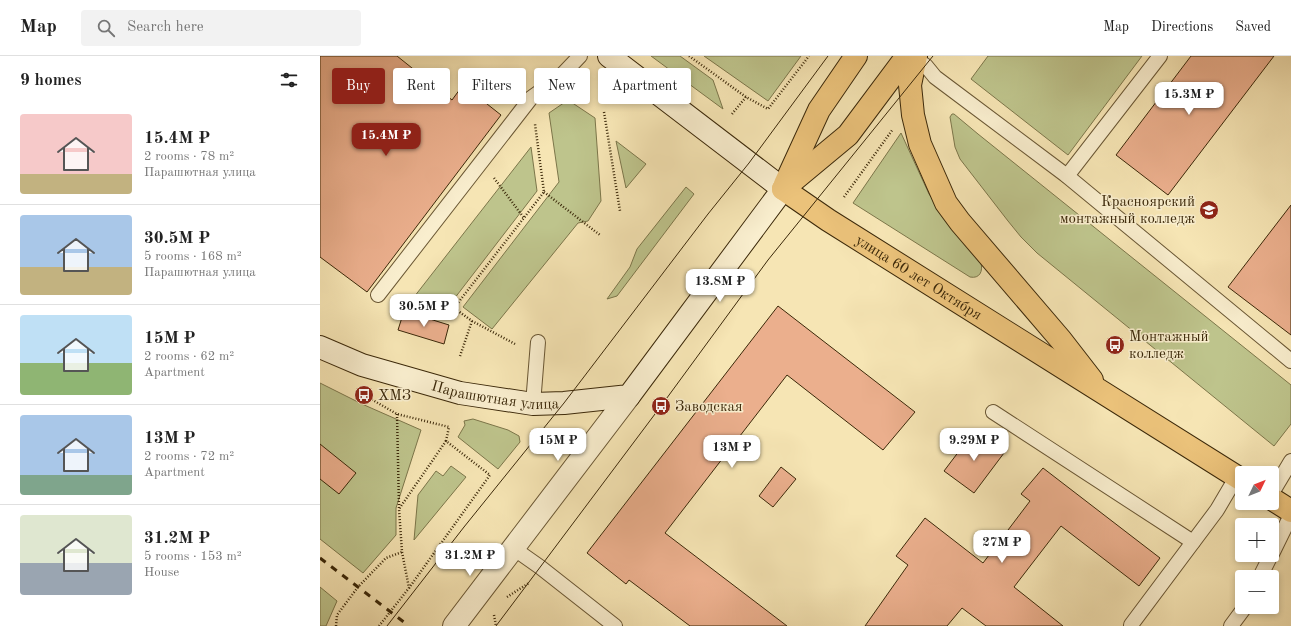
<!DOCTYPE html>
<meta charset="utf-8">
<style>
:root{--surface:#fff;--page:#f2f2f2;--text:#222;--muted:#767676;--line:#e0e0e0;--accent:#8f2418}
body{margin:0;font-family:"Old Standard TT",serif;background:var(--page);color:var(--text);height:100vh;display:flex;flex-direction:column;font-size:15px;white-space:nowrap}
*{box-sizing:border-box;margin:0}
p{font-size:13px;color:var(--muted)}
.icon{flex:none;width:22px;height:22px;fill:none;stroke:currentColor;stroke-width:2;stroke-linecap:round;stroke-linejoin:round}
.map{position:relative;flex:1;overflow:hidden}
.drawer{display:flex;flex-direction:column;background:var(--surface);width:320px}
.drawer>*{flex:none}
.banner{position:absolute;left:12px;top:12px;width:380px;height:36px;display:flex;gap:8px}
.needle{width:26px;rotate:47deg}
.fabs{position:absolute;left:915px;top:410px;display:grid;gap:8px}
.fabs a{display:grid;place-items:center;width:44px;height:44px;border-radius:4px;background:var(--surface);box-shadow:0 2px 6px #0003;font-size:20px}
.price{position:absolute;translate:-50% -34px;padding:0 9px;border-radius:8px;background:#fff;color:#222;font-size:13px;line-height:26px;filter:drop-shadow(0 1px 2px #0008)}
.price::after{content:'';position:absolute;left:50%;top:24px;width:12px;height:9px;margin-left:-6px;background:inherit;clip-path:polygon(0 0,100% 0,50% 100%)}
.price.active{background:var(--accent);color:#fff}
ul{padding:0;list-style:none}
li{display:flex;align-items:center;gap:12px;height:100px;padding:0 20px}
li+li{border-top:1px solid var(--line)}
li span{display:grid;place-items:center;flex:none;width:112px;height:80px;border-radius:4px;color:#555}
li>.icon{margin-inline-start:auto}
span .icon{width:48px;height:48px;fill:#fffc;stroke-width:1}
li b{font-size:17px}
h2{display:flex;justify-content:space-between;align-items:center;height:48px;padding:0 20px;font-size:17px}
.tag{padding:0 14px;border-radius:4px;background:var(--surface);box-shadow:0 2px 6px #0003;font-size:14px;line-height:36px}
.tag.active{background:var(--accent);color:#fff}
header{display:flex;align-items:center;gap:24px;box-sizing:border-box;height:56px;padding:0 20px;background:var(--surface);border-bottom:1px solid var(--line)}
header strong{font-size:19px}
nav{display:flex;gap:22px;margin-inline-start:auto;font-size:14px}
.search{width:280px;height:36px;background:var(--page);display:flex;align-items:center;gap:10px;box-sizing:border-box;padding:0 14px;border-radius:4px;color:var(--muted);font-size:15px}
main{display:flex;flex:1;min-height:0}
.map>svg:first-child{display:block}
.green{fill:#bec48c;stroke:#7c764a}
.building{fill:#ebaf8d;stroke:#3b2809}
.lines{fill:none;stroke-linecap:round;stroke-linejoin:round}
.lane-casing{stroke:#6a5734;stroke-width:16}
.street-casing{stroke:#6a5734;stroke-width:24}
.secondary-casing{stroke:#3b2809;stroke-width:24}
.primary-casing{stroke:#3b2809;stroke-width:24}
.path{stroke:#3b2809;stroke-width:2.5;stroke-dasharray:1 2;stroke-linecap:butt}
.lane{stroke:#f9eece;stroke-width:14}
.street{stroke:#f9eece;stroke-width:22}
.secondary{stroke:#f9eece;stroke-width:22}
.primary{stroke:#ebc27a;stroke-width:22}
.tram{stroke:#3b2809;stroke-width:1}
.rail{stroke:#3b2809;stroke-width:3;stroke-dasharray:7 7;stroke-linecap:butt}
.labels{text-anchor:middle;stroke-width:3;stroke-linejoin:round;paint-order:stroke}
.poi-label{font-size:15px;fill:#3b2809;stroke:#f9eece;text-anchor:start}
.street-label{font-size:15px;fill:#3b2809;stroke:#f9eece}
</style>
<header>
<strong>Map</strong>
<div class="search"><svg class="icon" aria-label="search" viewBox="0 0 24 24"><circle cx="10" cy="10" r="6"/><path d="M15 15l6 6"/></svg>Search here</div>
<nav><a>Map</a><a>Directions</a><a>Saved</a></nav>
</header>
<main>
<section class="drawer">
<h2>9 homes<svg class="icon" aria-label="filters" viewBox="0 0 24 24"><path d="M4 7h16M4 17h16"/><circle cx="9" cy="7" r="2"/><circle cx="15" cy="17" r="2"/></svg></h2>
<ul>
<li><span style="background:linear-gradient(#f6c9c9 75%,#c2b280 0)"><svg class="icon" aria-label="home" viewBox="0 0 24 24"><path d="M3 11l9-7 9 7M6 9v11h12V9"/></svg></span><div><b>15.4M ₽</b><p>2 rooms · 78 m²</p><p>Парашютная улица</p></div></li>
<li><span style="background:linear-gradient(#a9c7e8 65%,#c2b280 0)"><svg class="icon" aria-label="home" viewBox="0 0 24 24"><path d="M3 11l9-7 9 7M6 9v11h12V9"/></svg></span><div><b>30.5M ₽</b><p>5 rooms · 168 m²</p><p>Парашютная улица</p></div></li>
<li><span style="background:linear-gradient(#bfe0f5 60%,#8fb573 0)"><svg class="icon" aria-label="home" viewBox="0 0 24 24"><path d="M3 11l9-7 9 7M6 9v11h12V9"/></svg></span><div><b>15M ₽</b><p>2 rooms · 62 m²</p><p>Apartment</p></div></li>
<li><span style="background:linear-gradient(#a9c7e8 75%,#7fa58c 0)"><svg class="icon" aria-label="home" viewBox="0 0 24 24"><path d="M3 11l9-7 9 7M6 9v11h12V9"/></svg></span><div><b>13M ₽</b><p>2 rooms · 72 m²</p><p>Apartment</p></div></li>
<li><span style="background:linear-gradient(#dfe7d0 60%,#9aa5b1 0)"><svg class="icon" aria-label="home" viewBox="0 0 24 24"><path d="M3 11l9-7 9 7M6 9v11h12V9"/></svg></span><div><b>31.2M ₽</b><p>5 rooms · 153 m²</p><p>House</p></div></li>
</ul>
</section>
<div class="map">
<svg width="971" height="570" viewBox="0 0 971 570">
<rect width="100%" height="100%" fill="#f6e5b4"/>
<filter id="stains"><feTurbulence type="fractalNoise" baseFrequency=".005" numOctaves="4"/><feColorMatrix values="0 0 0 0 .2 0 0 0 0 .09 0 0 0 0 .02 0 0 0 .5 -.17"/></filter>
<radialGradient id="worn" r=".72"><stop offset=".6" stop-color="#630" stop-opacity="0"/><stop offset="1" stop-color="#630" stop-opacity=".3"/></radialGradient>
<!-- green -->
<g class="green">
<polygon points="331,0 360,0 393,24 403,53"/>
<polygon points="384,0 481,0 448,45"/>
<polygon points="668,0 822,0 748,99 651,23"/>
<polygon points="248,44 275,62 281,145 268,165 258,167 172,273 143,251 239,126 229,57"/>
<polygon points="632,58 634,58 658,78 971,329 971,368 954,390 717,197 701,181 688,165 640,103 635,91 630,61"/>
<path d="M581,77L609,138L661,207C663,215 660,223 650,221L533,147Z"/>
<polygon points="296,85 326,108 306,132"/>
<polygon points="211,91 217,135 121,260 87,250"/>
<polygon points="366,131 374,138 297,240 287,243 310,211 317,193"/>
<polygon points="0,327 42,348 101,374 76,452 76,479 43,517 0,483"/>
<polygon points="153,363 188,374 199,380 200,386 178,413 138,381 145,369 144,365"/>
<polygon points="131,410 146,421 94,484 98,439 116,415 123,420"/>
<polygon points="0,531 17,545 6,570 0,570"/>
</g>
<!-- building -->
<g class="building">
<polygon points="0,0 77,0 132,44 143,29 181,59 47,236 0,201"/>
<polygon points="871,0 954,0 848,139 796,99"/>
<polygon points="971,149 971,279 908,231"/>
<polygon points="458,250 595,356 563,394 467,319 345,477 467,570 370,570 309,524 306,528 267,497"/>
<polygon points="84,255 129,269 124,288 78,274"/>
<polygon points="655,374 684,397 654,437 624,415"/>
<polygon points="0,388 36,417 19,438 0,423"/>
<polygon points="461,411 476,423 453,451 439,440"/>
<polygon points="723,412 840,502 819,530 741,470 694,531 743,570 666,570 642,552 627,570 545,570 588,509 576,500 605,462 663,507 710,445 701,438"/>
</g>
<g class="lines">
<!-- lane casing -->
<g class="lane-casing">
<g id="lane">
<polyline points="595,2 606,10 615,21 747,120 971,305"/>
<polyline points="747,120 840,0"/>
<polyline points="58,239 211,42 239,22 260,0"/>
<polyline points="213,348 218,286"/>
<polyline points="673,356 873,486"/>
<polyline points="952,437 971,405"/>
<polyline points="193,492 220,511 295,570"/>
<polyline points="952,498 971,459"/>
<polyline points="940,521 951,499"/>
<polyline points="811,569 897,454 917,420"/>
<polyline points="911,570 925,551"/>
</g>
</g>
<!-- street casing -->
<g class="street-casing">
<polyline id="street" points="134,570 309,340"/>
</g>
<!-- secondary casing -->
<g class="secondary-casing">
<g id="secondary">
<path id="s1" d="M0,291L42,309L140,337L213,348L244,347L309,340L463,133L289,0"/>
</g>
</g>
<!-- primary casing -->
<g class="primary-casing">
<g id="primary">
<polyline points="596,0 590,29 593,59 600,88 626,147 640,166 741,284 772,324"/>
<polyline points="465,128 499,54 536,0"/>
<path id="s2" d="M463,133L508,164L922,424"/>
<polyline points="463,133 528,79 587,0"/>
<polyline points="952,443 971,455"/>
</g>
</g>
<!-- path -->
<g class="path">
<polyline points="369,0 426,41 448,53 489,0"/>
<polyline points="284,56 300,155"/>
<polyline points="412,58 426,41"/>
<polyline points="174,122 204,162"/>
<polyline points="224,136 280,179"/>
<polyline points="524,141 573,73"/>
<polyline points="195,288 152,265 134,252 224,136 215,68"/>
<polyline points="140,300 152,265"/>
<polyline points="44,339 77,358 129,371 126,385 170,419 89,532"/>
<polyline points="77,358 79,452"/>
<polyline points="187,541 209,527"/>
<polyline points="174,559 176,570"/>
<polyline points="16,570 17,559 38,531 66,502 82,496"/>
<polyline points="59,570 89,532 82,496 79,453 126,385"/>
</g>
<!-- lane -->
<use href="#lane" class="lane"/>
<!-- street -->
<use href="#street" class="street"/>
<!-- secondary -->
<use href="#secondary" class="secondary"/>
<!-- primary -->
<use href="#primary" class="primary"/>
<!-- tram -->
<g class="tram">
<polyline points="67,570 144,471 244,347 388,158 429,107 508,0"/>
<polyline points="176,570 341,350 448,204 613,0"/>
</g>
<!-- rail -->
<polyline class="rail" points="0,502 89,570"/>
</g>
<!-- icons -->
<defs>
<g id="university-disc" transform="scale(1)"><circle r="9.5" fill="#8f2418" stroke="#f9eece"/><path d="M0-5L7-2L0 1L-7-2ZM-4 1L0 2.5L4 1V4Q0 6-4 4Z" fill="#fff"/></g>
<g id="bus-disc" transform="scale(1)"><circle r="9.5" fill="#8f2418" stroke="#f9eece"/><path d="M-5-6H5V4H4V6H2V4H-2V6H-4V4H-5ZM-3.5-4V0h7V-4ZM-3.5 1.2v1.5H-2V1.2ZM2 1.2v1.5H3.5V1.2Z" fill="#fff"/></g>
</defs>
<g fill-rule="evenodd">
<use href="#university-disc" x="889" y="154"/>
<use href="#bus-disc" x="795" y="289"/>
<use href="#bus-disc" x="44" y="339"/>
<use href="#bus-disc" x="341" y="350"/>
</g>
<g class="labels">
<!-- poi labels -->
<g class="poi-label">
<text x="875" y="150" text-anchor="end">Красноярский<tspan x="875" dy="17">монтажный колледж</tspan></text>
<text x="809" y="285">Монтажный<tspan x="809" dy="17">колледж</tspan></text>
<text x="58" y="344">ХМЗ</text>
<text x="355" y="355">Заводская</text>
</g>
<!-- street labels -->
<g class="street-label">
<text dy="5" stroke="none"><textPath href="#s2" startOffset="162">улица 60 лет Октября</textPath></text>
<text dy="5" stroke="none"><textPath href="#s1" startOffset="183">Парашютная улица</textPath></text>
</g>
</g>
<rect width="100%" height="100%" filter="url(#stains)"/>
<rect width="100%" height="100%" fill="url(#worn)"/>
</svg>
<div class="fabs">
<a><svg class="needle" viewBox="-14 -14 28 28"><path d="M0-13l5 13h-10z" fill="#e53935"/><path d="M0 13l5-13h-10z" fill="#767676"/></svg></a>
<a>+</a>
<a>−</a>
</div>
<b class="price" style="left:869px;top:60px">15.3M ₽</b>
<b class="price active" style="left:66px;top:101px">15.4M ₽</b>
<b class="price" style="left:400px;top:247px">13.8M ₽</b>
<b class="price" style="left:104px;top:272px">30.5M ₽</b>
<b class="price" style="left:238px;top:406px">15M ₽</b>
<b class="price" style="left:654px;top:406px">9.29M ₽</b>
<b class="price" style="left:412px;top:413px">13M ₽</b>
<b class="price" style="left:682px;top:508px">27M ₽</b>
<b class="price" style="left:150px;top:521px">31.2M ₽</b>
<div class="banner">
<a class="tag active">Buy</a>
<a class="tag">Rent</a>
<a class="tag">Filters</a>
<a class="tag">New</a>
<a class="tag">Apartment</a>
</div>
</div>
</main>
